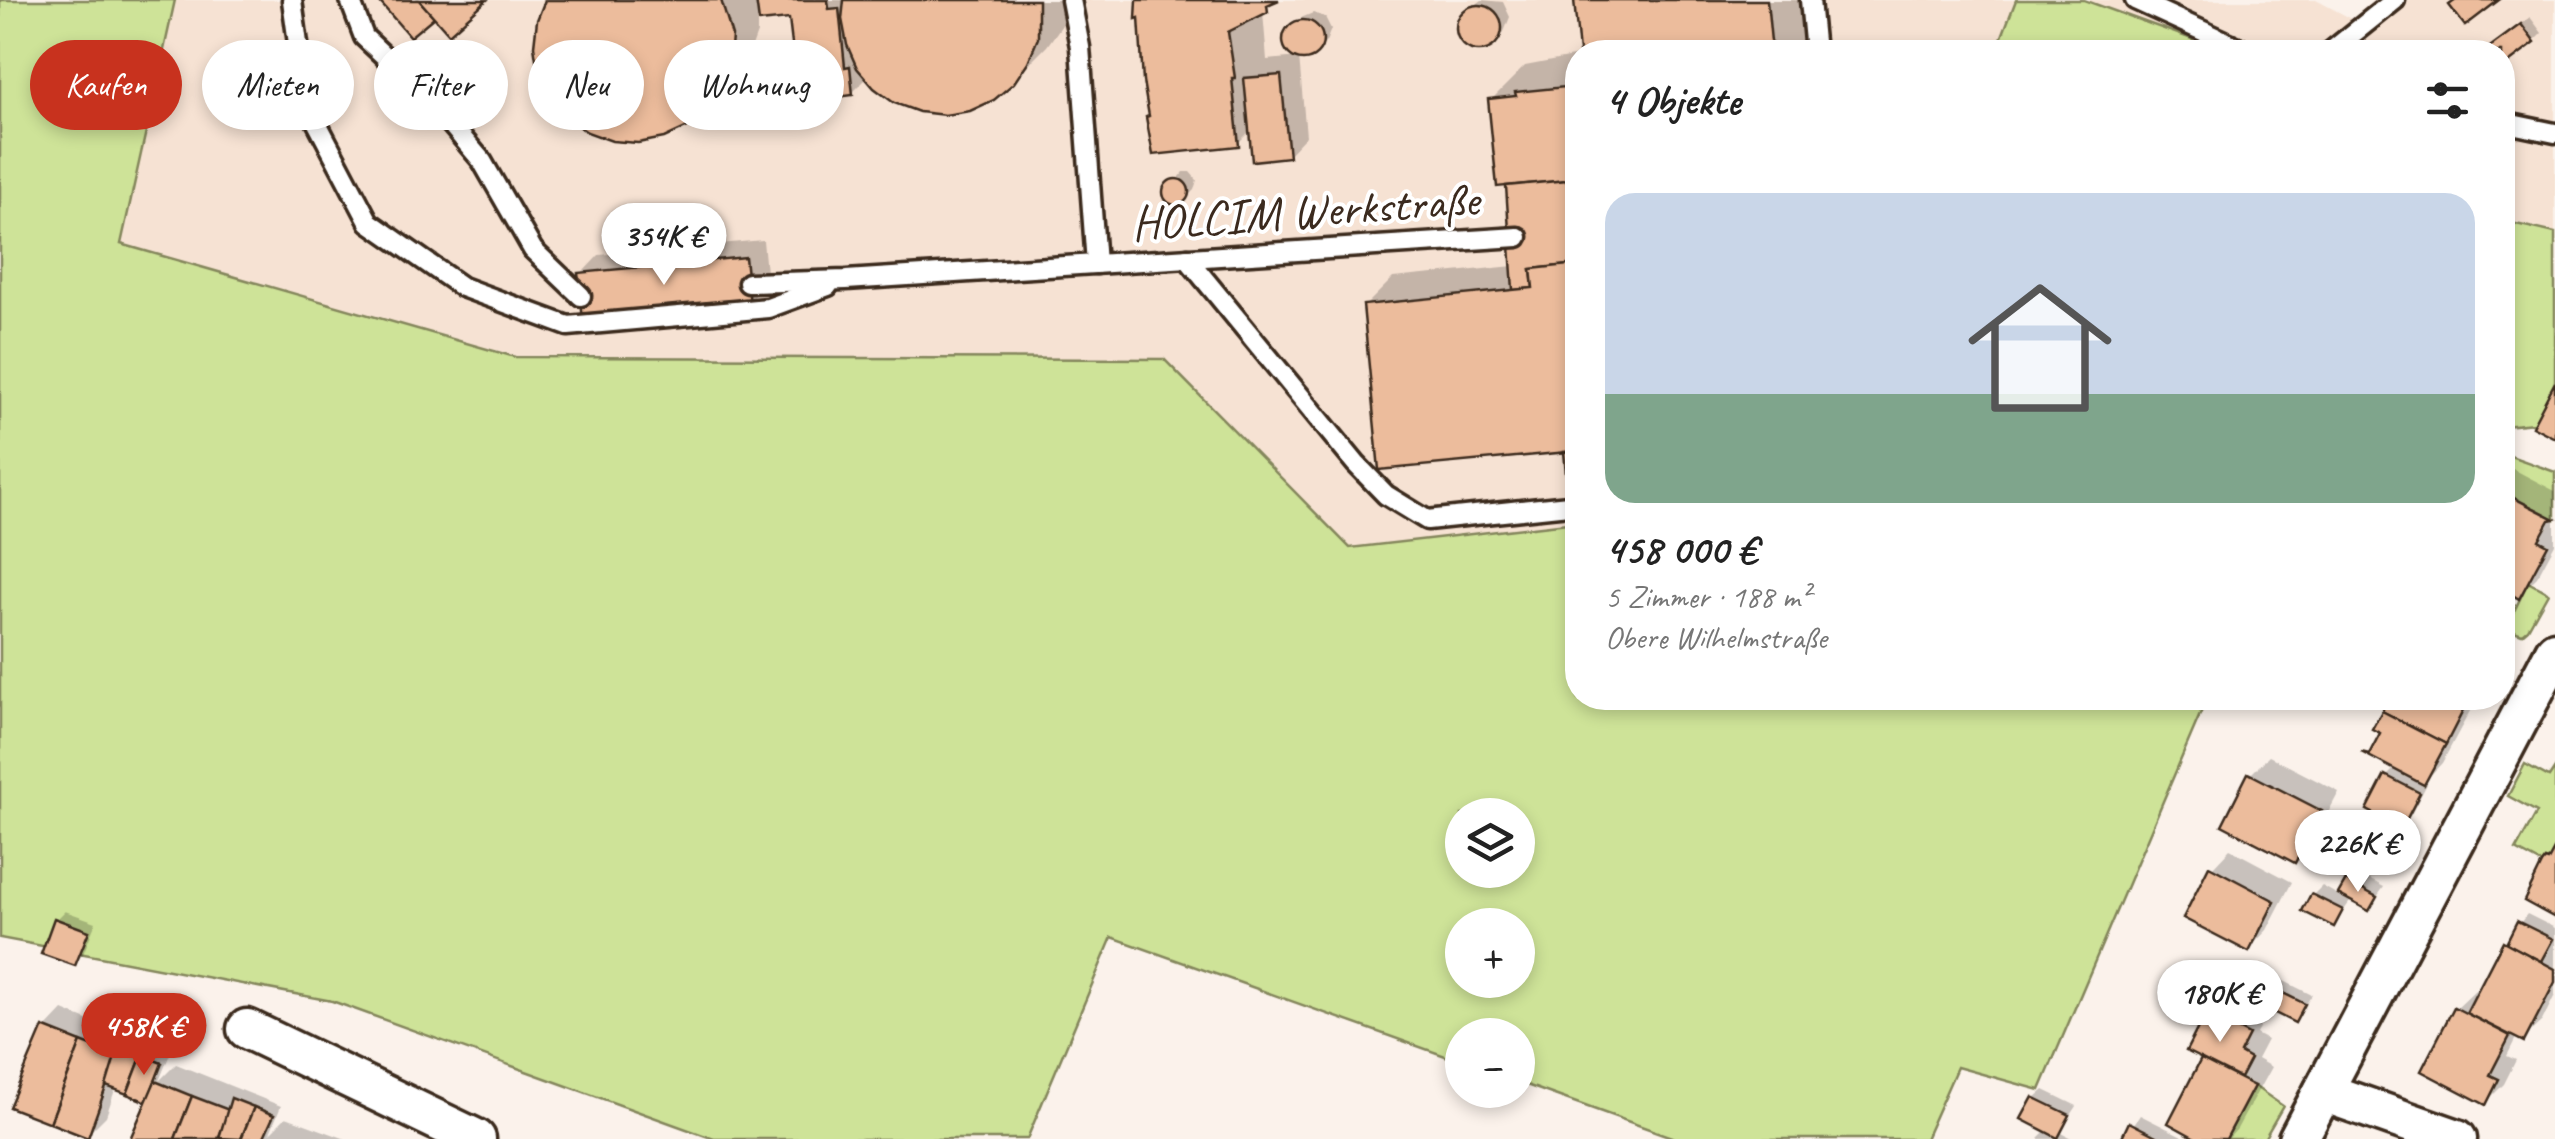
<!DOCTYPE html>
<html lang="de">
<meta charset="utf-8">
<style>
:root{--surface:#fff;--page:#f6f6f6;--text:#222;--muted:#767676;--accent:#c8321e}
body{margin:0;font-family:Caveat,sans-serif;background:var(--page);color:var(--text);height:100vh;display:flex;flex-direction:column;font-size:38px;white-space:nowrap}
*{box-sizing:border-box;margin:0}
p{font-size:32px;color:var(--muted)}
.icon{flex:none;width:55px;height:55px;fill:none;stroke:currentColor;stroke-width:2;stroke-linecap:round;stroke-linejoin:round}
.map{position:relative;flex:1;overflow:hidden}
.drawer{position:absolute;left:1565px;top:40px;width:950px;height:670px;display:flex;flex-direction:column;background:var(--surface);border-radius:40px;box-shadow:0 5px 15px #0003}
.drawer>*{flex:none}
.banner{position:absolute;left:30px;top:40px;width:950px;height:90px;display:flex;gap:20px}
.fabs{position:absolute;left:1445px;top:798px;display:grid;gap:20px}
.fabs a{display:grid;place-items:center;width:90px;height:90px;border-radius:50%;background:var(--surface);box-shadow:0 5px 15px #0003;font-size:50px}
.price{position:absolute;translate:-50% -85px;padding:0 22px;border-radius:35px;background:#fff;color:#222;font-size:32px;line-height:65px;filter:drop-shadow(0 2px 5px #0008)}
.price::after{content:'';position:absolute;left:50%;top:60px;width:30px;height:22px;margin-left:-15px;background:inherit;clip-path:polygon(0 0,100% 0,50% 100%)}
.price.active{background:var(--accent);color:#fff}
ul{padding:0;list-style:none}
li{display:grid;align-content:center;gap:20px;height:530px;padding:0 40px}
li span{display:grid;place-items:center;height:310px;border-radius:30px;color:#555}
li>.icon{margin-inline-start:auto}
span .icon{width:180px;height:180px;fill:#fffc;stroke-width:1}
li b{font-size:42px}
h2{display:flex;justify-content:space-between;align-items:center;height:120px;padding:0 40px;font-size:42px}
.pill{padding:0 35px;border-radius:45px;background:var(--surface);box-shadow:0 5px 15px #0003;font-size:35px;line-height:90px}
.pill.active{background:var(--accent);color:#fff}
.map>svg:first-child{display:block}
.built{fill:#f6e2d3}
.green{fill:#cee398;stroke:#84865b;stroke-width:2.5;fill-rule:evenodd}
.shadow{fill:#0003}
.building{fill:#ecbc9c;stroke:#3b2a1e;stroke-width:2.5}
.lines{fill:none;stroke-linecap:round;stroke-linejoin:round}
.service-casing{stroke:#3b2a1e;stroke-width:25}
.minor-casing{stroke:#3b2a1e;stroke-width:45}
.service{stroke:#fff;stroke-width:18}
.minor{stroke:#fff;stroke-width:38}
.labels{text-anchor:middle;stroke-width:8;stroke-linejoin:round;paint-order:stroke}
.street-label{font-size:48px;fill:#3b2a1e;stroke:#fff}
</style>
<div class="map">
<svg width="2555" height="1139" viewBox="0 0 2555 1139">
<rect width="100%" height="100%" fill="#fbf2eb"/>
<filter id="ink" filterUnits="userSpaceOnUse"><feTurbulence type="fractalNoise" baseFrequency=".01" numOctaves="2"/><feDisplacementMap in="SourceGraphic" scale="20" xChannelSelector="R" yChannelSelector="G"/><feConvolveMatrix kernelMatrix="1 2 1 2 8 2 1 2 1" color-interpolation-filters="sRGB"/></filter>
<g filter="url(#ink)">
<!-- built -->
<polygon class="built" points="175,0 2316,0 2352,19 2374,0 2555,0 2555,233 2503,221 2502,52 1578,52 1577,522 1350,548 1164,359 515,357 121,244"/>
<!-- green -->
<g class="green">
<path d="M0,0H175L121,244L515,357L1164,359L1350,548L1577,522L1578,698H2207L2040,1090L1957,1067L1925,1139H1677L1518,1082V1035H1462V1062L1112,937L1027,1139H714L332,1001L0,938ZM1462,815H1518V870H1462ZM1462,925H1518V980H1462Z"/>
<polygon points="2016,0 2084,0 2192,39 2197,52 1996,52"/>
<polygon points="2503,221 2555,233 2555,387 2534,423 2503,426"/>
<polygon points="2502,453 2555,472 2555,519 2503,492"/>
<polygon points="2528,582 2548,593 2528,629 2522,634 2506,628"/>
<polygon points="2525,764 2549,777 2555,768 2555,848 2548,861 2545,860 2542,864 2516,850 2537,812 2508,796"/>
<polygon points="2254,1086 2283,1106 2264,1139 2226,1139"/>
</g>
<!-- shadow -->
<g class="shadow">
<polygon points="547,0 1071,0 1062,25 1047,46 1012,81 868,77 852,93 791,16 757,20 757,33 748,58 734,79 706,107"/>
<polygon points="1138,0 1277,0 1263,12 1267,60 1299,57 1306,136 1288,155 1251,130 1237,144"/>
<polygon points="1482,0 1503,2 1510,17 1504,32 1495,41 1480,48 1466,43 1459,28 1465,13"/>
<polygon points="1577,0 1803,0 1808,52 1581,52"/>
<polygon points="1313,13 1325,17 1331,29 1326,42 1316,52 1304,57 1292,53 1286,41 1291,28 1301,18"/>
<polygon points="2530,17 2542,33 2534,41 2502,52 2484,52"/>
<polygon points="1578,56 1578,490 1567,453 1366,305 1393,278 1514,266 1509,187 1491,100 1525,66"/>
<polygon points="1184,172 1190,172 1197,180 1194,190 1185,199 1172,201 1166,193"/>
<polygon points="763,240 767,283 749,302 581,274 599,255"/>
<polygon points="2513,469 2555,491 2555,544 2537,577 2502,611 2502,480"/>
<polygon points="2391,698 2477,698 2442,763 2424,782 2427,784 2410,816 2401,825 2387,776 2396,767 2383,732 2376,728"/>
<polygon points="2269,756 2339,792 2313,841 2295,860 2250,775"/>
<polygon points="2230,849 2292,882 2267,930 2249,949 2212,868"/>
<polygon points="2357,873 2384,887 2369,908 2352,899 2334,924 2313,895 2322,886 2340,896"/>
<polygon points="65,911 96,922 83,954 75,963 56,920"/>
<polygon points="2527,914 2555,928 2555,995 2542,1021 2523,1039 2517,1036 2507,1056 2516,1060 2504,1084 2486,1102 2424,1070 2456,1008 2475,990 2480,992 2505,943"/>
<polygon points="2282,980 2312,995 2295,1020 2273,988"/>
<polygon points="2227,995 2266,1016 2256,1034 2267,1040 2257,1059 2271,1067 2237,1129 2228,1139 2203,1139 2171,1122 2205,1058 2209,1014"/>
<polygon points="63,1010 170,1054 159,1081 176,1064 281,1106 270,1133 286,1117 346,1139 133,1139 150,1100 116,1087 106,1116 87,1135 45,1029"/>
<polygon points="2044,1090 2077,1106 2060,1132 2073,1139 2037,1139 2047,1129 2035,1098"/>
<polygon points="2140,1115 2184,1137 2183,1139 2124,1139"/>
</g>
<!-- building -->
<g class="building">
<polygon points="378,0 419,0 434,17 410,37"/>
<polygon points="419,0 487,0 449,34"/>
<polygon points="545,0 721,0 732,36 730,62 722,87 708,109 688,127 664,138 638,143 612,141 587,132 565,117 549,96 538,72 534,46 537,20"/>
<polygon points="756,0 828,0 829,9 839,8 845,67 850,66 853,95 799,102 789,19 759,22"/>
<polygon points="844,0 1038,0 1038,38 1028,62 1014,83 994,100 970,111 945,115 919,112 894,103 874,88 857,68 847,45 842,19"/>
<polygon points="1137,0 1279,0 1267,5 1268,12 1228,32 1235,78 1232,78 1239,146 1153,155 1146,117 1149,116 1143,81 1139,18 1136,19"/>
<polygon points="1574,0 1767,0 1772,52 1579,52"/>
<polygon points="2456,0 2499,0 2465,26 2449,5"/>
<circle cx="1479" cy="28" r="23"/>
<circle cx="1303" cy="40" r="20"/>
<polygon points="2521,24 2535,43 2502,68 2502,52 2483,52"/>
<polygon points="1281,75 1289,157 1252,161 1244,78"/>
<polygon points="1575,83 1578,83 1578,179 1497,187 1488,99 1516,96 1515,92 1576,86"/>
<circle cx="1176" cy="192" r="13"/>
<polygon points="1578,179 1578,264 1531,269 1533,288 1513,290 1506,186"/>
<polygon points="745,257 750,304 583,320 578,273"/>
<polygon points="1578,264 1578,451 1379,470 1363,305 1533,288 1531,269"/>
<polygon points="2555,382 2555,438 2532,426"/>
<polygon points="1578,451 1578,493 1568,494 1564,452"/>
<polygon points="2502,492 2555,519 2550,520 2539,540 2548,545 2519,599 2511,594 2502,611"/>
<polygon points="2389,698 2457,698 2467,703 2446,744 2382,711"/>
<polygon points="2382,711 2446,744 2424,785 2361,752 2369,754 2380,733 2372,729"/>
<polygon points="2248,773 2322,811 2295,863 2222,825"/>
<polygon points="2385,775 2420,793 2402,828 2367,810"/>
<polygon points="2555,848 2555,918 2524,901 2542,864 2545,860 2548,861"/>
<polygon points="2209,866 2275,901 2249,952 2183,918"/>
<polygon points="2346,880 2377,897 2369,911 2338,894"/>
<polygon points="2311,894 2343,910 2334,927 2302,911"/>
<polygon points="54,918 89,931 75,966 41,954"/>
<polygon points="2517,921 2553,939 2541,961 2506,943"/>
<polygon points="2503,941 2555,969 2555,982 2524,1042 2466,1013"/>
<polygon points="2271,987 2305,1004 2295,1023 2261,1006"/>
<polygon points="2454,1007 2510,1036 2490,1075 2499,1079 2486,1105 2421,1071"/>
<polygon points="2206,1012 2249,1035 2240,1053 2250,1059 2240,1078 2186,1051"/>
<polygon points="43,1027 81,1042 50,1123 9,1107"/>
<polygon points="81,1042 117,1056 88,1138 50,1123"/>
<polygon points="118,1047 142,1055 127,1094 106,1086"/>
<polygon points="142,1055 162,1063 147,1102 127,1094"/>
<polygon points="2201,1059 2254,1086 2226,1139 2197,1139 2168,1123"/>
<polygon points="155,1081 192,1096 175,1139 130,1139"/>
<polygon points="192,1096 229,1110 218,1139 175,1139"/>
<polygon points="2033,1097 2070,1115 2058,1138 2021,1119"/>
<polygon points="231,1098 254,1107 241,1139 219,1138"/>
<polygon points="254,1107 274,1115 263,1139 241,1139"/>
<polygon points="2129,1122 2162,1139 2121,1139"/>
</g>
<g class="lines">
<!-- service casing -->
<g class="service-casing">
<g id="service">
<polyline points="292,0 306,102 369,222 462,287 568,326 768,308 828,286"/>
<polyline points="350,0 364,37 426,95 482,161 533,250 581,296"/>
<polyline points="1071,0 1080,47 1096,264"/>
<polyline points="1810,0 1815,52"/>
<polyline points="2135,0 2249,52"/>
<polyline points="2330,52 2395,0"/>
<polyline points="2502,122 2555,133"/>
<polyline points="1187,258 1356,464 1386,495 1427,520 1578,504"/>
<polyline points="748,283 846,280 1518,237"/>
</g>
</g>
<!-- minor casing -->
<g class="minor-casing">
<g id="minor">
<polyline points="247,1029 476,1139"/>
<polyline points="2323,1092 2457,1139"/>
<polyline points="2298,1139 2555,651"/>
</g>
</g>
<!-- service -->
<use href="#service" class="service"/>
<!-- minor -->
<use href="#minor" class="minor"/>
</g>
</g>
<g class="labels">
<!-- street labels -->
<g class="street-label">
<text transform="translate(1305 210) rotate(-4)" y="17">HOLCIM Werkstraße</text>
</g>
</g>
</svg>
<div class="fabs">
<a><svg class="icon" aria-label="layers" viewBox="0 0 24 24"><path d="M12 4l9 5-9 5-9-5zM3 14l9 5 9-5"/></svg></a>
<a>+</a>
<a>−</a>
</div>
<b class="price" style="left:664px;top:288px">354K €</b>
<b class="price" style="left:2358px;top:895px">226K €</b>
<b class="price" style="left:2220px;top:1045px">180K €</b>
<b class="price active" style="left:144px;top:1078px">458K €</b>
<div class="banner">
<a class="pill active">Kaufen</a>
<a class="pill">Mieten</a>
<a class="pill">Filter</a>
<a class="pill">Neu</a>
<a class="pill">Wohnung</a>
</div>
<section class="drawer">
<h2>4 Objekte<svg class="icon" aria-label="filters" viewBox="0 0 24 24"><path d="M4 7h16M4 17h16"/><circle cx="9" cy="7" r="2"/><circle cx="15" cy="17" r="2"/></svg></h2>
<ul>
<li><span style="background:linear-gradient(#c9d6e8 65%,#7fa58c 0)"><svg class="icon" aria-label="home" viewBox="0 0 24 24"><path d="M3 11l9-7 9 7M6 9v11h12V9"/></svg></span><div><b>458 000 €</b><p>5 Zimmer · 188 m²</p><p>Obere Wilhelmstraße</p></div></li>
</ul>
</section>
</div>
